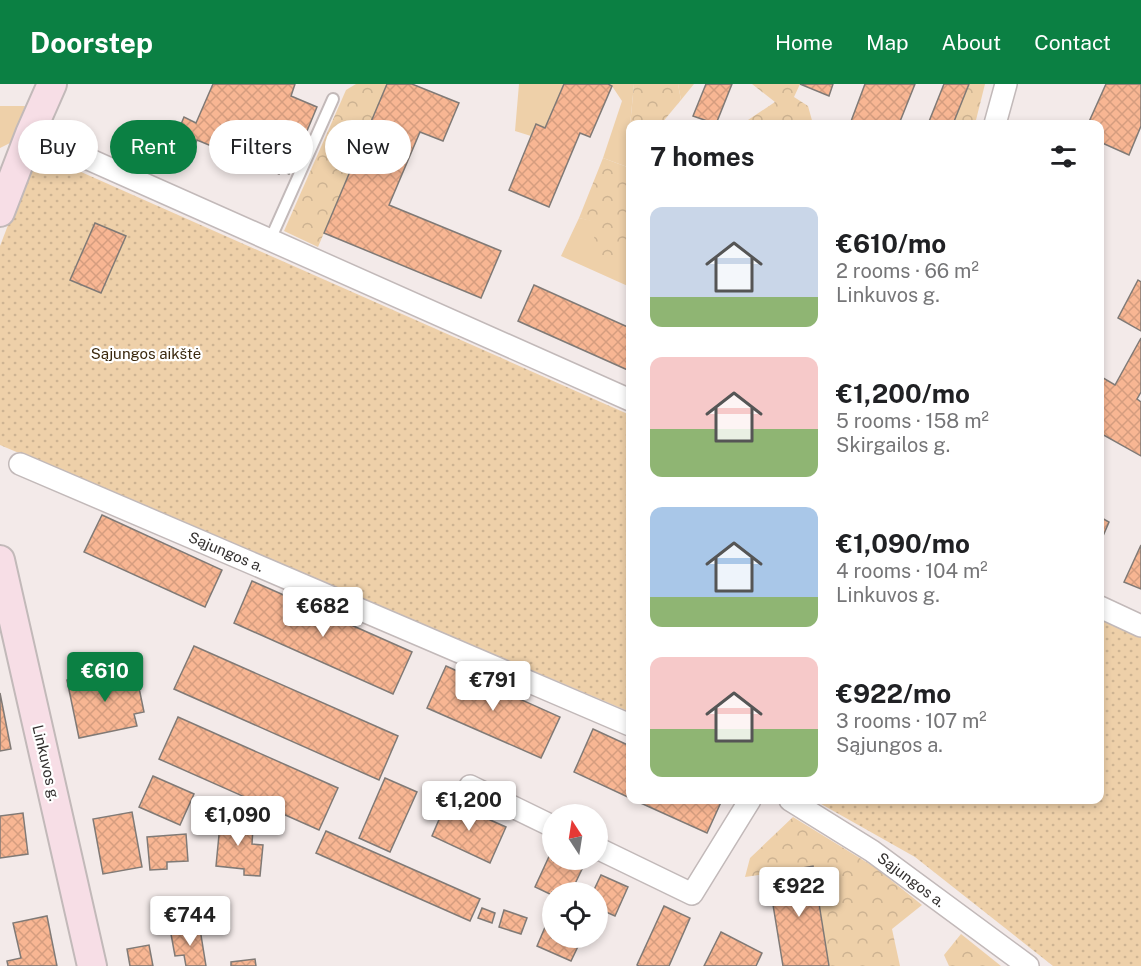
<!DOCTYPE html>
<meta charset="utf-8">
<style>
:root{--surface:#fff;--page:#f6f6f6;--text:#202124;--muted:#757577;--accent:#0b8043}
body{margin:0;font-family:"Public Sans",sans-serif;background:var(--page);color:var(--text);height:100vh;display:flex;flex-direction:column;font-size:22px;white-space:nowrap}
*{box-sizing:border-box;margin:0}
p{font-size:20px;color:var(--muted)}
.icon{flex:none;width:33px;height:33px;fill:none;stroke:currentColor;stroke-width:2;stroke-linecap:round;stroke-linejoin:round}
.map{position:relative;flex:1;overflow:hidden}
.side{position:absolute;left:626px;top:36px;width:478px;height:684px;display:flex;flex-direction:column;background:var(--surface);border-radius:12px;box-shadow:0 3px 9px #0003}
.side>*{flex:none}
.banner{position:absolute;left:18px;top:36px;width:518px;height:54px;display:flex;gap:12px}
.needle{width:39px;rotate:348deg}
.fabs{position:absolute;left:542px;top:720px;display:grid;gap:12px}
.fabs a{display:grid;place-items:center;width:66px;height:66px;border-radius:50%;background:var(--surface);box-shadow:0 3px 9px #0003;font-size:30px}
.price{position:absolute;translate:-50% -51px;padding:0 14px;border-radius:6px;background:#fff;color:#222;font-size:20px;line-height:39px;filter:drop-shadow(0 2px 3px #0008)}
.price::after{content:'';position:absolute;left:50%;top:36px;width:18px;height:14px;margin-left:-9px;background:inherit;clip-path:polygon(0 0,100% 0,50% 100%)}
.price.current{background:var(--accent);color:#fff}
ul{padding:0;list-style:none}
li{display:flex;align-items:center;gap:18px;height:150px;padding:0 24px}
li span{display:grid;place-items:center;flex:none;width:168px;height:120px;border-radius:12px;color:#555}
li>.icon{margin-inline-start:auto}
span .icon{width:72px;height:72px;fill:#fffc;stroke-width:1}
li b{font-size:26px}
h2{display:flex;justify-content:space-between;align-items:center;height:72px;padding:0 24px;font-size:26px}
.pill{padding:0 21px;border-radius:27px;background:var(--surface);box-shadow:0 3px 9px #0003;font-size:21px;line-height:54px}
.pill.current{background:var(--accent);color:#fff}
header{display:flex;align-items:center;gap:36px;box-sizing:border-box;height:84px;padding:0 30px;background:var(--accent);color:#fff}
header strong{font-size:28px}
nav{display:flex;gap:33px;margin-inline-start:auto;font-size:21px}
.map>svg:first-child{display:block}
.green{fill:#eed0a9}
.forest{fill:url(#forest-crowns)}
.park{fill:url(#park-dots)}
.building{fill:url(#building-cross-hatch);stroke:#807a76;stroke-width:1.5}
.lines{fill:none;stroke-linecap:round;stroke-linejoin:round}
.lane-casing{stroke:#c2b9b9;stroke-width:14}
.street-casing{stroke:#c2b9b9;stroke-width:24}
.secondary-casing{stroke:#c2b9b9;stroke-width:32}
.lane{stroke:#fff;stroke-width:10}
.street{stroke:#fff;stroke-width:21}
.secondary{stroke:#f7dee6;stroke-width:28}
.labels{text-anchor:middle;stroke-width:4.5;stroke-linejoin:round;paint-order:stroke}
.park-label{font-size:15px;fill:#3b290e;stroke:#fff}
.street-label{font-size:15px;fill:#33302f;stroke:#fff}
</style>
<header>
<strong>Doorstep</strong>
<nav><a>Home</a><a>Map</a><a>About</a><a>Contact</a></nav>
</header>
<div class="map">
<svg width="1141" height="882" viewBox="0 0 1141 882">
<defs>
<pattern id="forest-crowns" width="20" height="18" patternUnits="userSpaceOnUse" patternTransform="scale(1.5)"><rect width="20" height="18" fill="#eed0a9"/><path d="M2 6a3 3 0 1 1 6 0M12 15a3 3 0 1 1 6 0" fill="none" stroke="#cdb392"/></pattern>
<pattern id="park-dots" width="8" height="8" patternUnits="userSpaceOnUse" patternTransform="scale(1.5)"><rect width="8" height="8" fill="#eed0a9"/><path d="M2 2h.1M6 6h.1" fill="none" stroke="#cdb392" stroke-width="1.8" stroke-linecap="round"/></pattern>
<pattern id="building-cross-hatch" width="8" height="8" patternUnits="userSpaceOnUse" patternTransform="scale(1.5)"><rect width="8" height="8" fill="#f8b693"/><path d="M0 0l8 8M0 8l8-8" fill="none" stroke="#d59d7f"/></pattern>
</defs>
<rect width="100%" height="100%" fill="#f3eae9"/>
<!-- green -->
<g class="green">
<polygon points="519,0 564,0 545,44 537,40 531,52 515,47"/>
<polygon points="608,0 634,0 628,62 630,61 630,84 603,74 622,17 612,2"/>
<polygon points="678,0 694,0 681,16"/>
<polygon points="0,22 25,22 12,58 0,64"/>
<polygon points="579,134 598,138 625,168 630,161 630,203 561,172"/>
</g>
<!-- forest -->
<g class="forest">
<polygon points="356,0 387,0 318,163 284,147 346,6"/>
<polygon points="634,0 678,0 681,16 661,40 630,40 630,61 628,63"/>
<polygon points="752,0 800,0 794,13 808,22 813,40 744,40 748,36 775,18"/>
<polygon points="969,0 985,0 975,40 953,40"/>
<polygon points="603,74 630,84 630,161 626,168 604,173 592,162 598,139 579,134"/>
<polygon points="793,733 876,784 922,821 892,845 900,882 829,882 813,783 745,793 750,774"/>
<polygon points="961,850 1001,882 949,882 944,871"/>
</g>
<!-- park -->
<g class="park">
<polygon points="36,68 630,331 630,628 0,361 0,162"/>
<polygon points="1100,536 1141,553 1141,882 1053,882 915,773 814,716 1100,716"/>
</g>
<!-- building -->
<g class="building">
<polygon points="213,0 295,0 291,12 317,23 289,90 280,86 279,90 197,56 191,70 172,62 184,33 196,39"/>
<polygon points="387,0 412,0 459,19 443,57 420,48 389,121 501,167 481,214 324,149"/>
<polygon points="564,0 608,0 612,2 590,53 580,49 549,123 509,106 536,40 545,44"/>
<polygon points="706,0 732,0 716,40 693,32"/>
<polygon points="800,0 833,0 829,12"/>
<polygon points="865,0 915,0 899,40 850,40"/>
<polygon points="944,0 969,0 953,40 928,40"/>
<polygon points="1106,0 1141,0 1141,42 1129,71 1100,58 1100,40 1088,40"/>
<polygon points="95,139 126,152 101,209 70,196"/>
<polygon points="1138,196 1141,198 1141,247 1118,234"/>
<polygon points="534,201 630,244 630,287 518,237"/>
<polygon points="1141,254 1141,308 1137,315 1141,318 1141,372 1100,349 1100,292 1115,301"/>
<polygon points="102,431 222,486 205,523 84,468"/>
<polygon points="1100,433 1109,438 1100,459"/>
<polygon points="1141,461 1141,505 1124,498"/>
<polygon points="252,497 412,568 393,610 234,539"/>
<polygon points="194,562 398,652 379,696 174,605"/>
<polygon points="446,582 560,633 541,674 427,624"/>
<polygon points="122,584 125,597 137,594 144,628 134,630 137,642 79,654 67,596"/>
<polygon points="0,609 11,665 0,667"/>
<polygon points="178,633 338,704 319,746 159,675"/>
<polygon points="593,645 630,662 630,714 574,688"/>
<polygon points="153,692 194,710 180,741 139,723"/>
<polygon points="385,694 417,708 390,768 359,754"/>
<polygon points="634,716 722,716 707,749"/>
<polygon points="447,717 506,743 490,779 432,752"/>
<polygon points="132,728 142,783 103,790 93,735"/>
<polygon points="23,729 28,770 0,774 0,732"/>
<polygon points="221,730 253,743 252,760 263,761 260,792 244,791 244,785 216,782"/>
<polygon points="326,747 480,815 470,837 316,769"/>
<polygon points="186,750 188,777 167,778 167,785 150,786 147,753"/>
<polygon points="552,766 552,776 578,776 585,779 571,808 552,808 552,811 535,803"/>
<polygon points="813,782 829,882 783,882 768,790"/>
<polygon points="601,791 628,803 615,832 597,824 597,808 593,808"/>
<polygon points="664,822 690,834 669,882 639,882 637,881"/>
<polygon points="482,824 495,829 492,839 478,834"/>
<polygon points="504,826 527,834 521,850 499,843"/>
<polygon points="551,829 552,854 582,854 571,877 537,862"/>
<polygon points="47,832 57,882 8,882 7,877 21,874 13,839"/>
<polygon points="200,845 206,882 186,882 184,871 175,872 171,850"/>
<polygon points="721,848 762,869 756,882 704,882"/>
<polygon points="149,861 153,882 130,882 127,865"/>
<polygon points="255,875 256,882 231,882 231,878"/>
</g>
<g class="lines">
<!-- lane casing -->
<g class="lane-casing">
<polyline id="lane" points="270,156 333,15"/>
</g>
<!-- street casing -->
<g class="street-casing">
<g id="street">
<polyline points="995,40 1006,0"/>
<polyline points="30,50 59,62 630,316"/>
<polyline points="20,380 630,641"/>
<polyline points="1100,523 1141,542"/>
<polyline points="470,702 552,742"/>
<polyline points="790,716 872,767 1028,882"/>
<polyline points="597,764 692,810 750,716"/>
</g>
</g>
<!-- secondary casing -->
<g class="secondary-casing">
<g id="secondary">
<polyline points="0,128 30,50 52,0"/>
<polyline points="0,476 92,882"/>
</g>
</g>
<!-- lane -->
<use href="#lane" class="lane"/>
<!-- street -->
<use href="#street" class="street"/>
<!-- secondary -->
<use href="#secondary" class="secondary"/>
</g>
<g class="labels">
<!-- park labels -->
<g class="park-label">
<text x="146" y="275">Sąjungos aikštė</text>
</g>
<!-- street labels -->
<g class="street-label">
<text transform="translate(226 468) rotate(23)" y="5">Sąjungos a.</text>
<text transform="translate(46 679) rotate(77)" y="5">Linkuvos g.</text>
<text transform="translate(911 796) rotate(37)" y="5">Sąjungos a.</text>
</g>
</g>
</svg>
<div class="fabs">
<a><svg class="needle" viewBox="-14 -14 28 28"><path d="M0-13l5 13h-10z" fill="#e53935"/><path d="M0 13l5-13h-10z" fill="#757577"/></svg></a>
<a><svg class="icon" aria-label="locate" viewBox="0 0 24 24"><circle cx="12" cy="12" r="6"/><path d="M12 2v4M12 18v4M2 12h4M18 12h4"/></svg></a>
</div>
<b class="price" style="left:323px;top:554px">€682</b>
<b class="price current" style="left:105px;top:619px">€610</b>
<b class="price" style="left:493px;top:628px">€791</b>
<b class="price" style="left:469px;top:748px">€1,200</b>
<b class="price" style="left:238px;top:763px">€1,090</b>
<b class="price" style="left:799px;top:834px">€922</b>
<b class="price" style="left:190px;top:863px">€744</b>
<div class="banner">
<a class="pill">Buy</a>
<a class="pill current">Rent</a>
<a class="pill">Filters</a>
<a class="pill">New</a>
</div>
<section class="side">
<h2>7 homes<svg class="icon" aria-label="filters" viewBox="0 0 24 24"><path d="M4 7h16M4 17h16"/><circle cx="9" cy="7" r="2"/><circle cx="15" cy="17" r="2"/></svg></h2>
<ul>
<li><span style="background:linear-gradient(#c9d6e8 75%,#8fb573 0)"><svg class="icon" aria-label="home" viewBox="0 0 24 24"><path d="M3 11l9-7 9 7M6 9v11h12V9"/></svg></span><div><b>€610/mo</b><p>2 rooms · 66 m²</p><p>Linkuvos g.</p></div></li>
<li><span style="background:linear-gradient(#f6c9c9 60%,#8fb573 0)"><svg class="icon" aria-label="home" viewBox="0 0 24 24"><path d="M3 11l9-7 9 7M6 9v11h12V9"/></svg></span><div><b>€1,200/mo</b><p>5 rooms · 158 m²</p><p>Skirgailos g.</p></div></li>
<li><span style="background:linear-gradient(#a9c7e8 75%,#8fb573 0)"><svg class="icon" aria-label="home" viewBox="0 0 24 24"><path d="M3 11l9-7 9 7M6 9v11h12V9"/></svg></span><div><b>€1,090/mo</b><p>4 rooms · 104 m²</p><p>Linkuvos g.</p></div></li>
<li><span style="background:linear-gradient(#f6c9c9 60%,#8fb573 0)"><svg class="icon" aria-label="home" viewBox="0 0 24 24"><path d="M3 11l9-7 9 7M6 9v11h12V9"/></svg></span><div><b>€922/mo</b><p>3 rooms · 107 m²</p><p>Sąjungos a.</p></div></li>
</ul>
</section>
</div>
